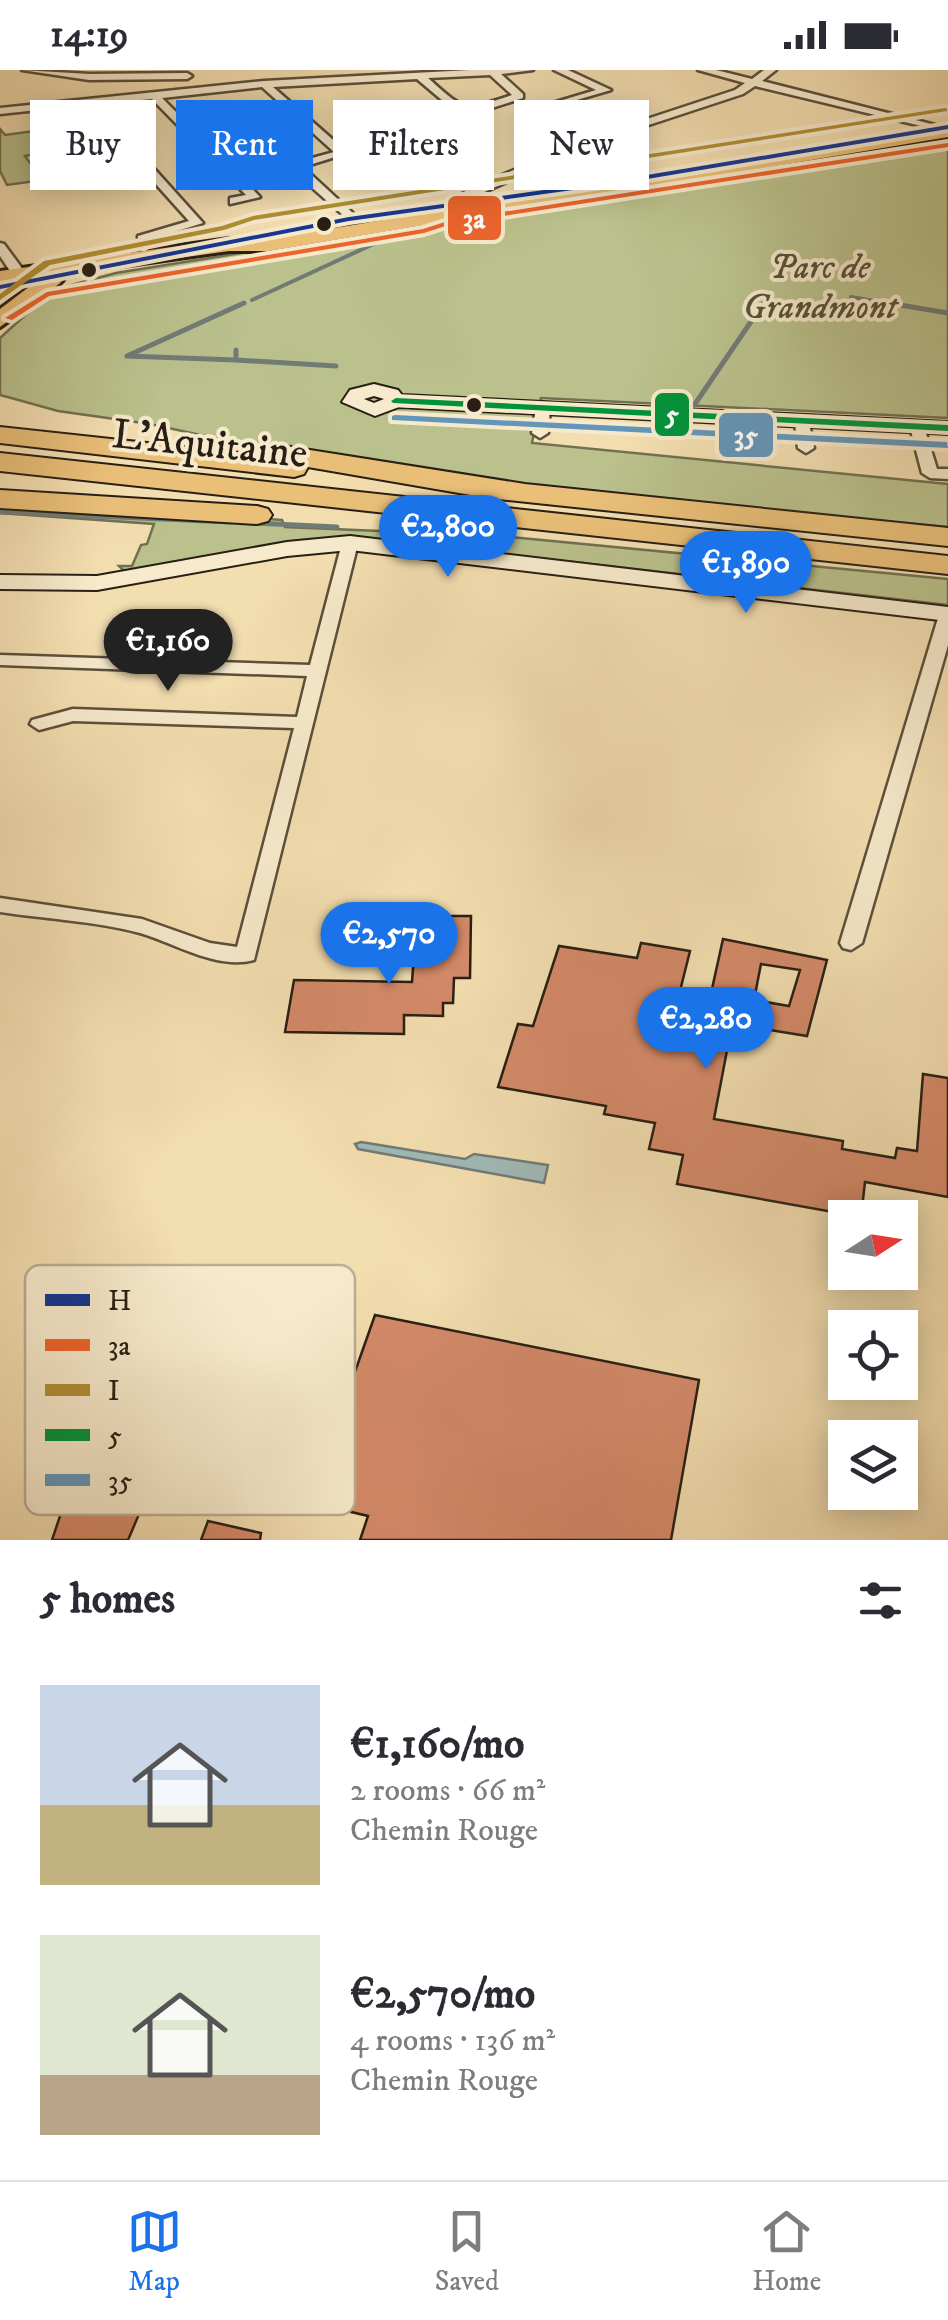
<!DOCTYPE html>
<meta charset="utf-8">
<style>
:root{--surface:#fff;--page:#f2f2f3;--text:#2b2b33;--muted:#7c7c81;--line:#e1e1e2;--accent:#1a73e8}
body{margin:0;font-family:"IM FELL DW Pica",serif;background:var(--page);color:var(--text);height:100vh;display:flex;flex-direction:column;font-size:38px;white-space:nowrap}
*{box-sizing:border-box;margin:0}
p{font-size:32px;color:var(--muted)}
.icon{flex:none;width:55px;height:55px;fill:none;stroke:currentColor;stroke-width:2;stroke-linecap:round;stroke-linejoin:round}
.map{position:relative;height:1470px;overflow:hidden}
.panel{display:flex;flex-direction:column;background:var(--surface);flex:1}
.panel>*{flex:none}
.guide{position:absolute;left:30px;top:30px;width:890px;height:90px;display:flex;gap:20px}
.needle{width:65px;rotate:78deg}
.buttons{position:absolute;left:828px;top:1130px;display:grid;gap:20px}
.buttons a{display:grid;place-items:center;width:90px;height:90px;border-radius:0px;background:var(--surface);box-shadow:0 5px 25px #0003;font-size:50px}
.price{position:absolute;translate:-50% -85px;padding:0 22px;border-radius:35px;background:var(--accent);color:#fff;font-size:32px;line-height:65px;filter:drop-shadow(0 2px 5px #0008)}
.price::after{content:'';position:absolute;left:50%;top:60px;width:30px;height:22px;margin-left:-15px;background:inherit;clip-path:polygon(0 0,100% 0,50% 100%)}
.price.current{background:#222;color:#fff}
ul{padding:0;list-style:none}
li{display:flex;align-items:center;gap:30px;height:250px;padding:0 40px}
li span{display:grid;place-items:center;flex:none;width:280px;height:200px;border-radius:0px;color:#555}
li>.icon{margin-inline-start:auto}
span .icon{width:120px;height:120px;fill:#fffc;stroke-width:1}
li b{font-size:42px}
h2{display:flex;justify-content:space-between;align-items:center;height:120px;padding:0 40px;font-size:42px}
.tag{padding:0 35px;border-radius:0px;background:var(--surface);box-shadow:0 5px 25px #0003;font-size:35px;line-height:90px}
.tag.current{background:var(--accent);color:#fff}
.status{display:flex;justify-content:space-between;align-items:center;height:70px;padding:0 50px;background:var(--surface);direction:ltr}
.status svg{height:28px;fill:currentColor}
.dock{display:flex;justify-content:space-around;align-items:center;height:140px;border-top:2px solid var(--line);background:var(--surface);font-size:28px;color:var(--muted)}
.dock a{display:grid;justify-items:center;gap:5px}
.dock .current{color:var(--accent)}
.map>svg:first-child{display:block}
.green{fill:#bac18c;stroke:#717050;stroke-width:2.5}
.water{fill:#a1b9b7;stroke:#717b76;stroke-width:2.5}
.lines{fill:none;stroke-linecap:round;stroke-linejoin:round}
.stream-far1{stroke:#717b76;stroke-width:4}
.stream{stroke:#717b76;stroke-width:5}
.building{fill:#d48a69;stroke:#281f14;stroke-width:2.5;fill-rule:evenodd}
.street-casing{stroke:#5b4f3b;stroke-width:5}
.secondary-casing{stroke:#281f14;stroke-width:4}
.primary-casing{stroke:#281f14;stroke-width:6}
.highway-casing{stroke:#281f14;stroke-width:4}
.street{fill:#f7eacc;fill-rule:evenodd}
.secondary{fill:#f7eacc;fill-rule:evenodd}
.primary{fill:#eabf78;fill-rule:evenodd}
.highway{fill:#eabf78;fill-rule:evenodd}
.bus-1-casing{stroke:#f7eacc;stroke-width:8}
.bus-2-casing{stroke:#f7eacc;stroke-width:8}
.bus-3-casing{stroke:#f7eacc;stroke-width:8}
.bus-4-casing{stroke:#f7eacc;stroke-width:8}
.bus-5-casing{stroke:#f7eacc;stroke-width:8}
.bus-1{fill:#153792;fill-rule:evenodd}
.bus-2{fill:#ec652c;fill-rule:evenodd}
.bus-3{fill:#b28f33;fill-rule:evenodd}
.bus-4{fill:#00933a;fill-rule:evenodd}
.bus-5{fill:#6496b9;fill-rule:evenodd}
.bus-dot{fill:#281f14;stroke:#f7eacc;stroke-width:4}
.labels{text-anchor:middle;stroke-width:8;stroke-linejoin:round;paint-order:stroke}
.far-park-label{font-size:35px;font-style:italic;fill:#545038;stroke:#f7eacc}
.street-label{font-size:42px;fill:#281f14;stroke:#f7eacc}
.key{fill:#f7eacc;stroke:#b9ad95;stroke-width:2.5}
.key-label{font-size:28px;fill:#281f14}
.line-badge{stroke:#f7eacc;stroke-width:4}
.badge-label{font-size:28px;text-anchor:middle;font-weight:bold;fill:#fff}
</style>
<div class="status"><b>14:19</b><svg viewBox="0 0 49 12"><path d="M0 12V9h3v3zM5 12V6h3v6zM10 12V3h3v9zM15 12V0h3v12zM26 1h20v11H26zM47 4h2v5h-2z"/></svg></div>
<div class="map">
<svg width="948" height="1470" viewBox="0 0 948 1470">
<rect width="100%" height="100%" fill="#f3deb0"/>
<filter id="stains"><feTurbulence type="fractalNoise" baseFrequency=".002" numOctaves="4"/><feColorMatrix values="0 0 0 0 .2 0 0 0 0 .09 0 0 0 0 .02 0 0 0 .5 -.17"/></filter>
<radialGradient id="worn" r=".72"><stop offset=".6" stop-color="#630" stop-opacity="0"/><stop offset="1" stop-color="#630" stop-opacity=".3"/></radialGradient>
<!-- green -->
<g class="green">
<polygon points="64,57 80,65 100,62 110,72 25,86 30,93 126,82 135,91 96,97 102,105 94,106 86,98 68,100 71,106 7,115 0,101 0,59 5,65"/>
<polygon points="948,68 948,348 541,328 532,373 948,414 948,457 696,434 490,410 256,377 150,354 58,341 0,325 0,268 53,220 116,203 391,159 432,157 449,148"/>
<path d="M0,439C94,446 188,443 282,450L285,457L499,466L948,509V535L356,467L286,472L124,501L119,496H132L141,475L147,474L154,454L0,443Z"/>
</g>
<!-- water -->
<polygon class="water" points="361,1072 465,1089 474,1084 548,1095 544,1113 358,1079 355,1074"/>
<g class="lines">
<!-- stream-far1 -->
<g class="stream-far1">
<polyline points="851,227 904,236"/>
<polyline points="252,230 406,159"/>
<polyline points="238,236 244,233"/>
</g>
<!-- stream -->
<g class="stream">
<polyline points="888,233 948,243"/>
<polyline points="236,280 236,290 336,296"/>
<polyline points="236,290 127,286 244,233"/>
<polyline points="695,334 763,234"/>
<polyline points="0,442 231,452"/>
<polyline points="253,453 337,457"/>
</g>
</g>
<!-- building -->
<g class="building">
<polygon points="421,846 471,846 470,908 454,908 453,933 443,933 443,946 404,945 404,964 285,962 294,910 412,912 416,856 420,856"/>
<path d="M723,869L827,890L807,966L732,954L714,1049L843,1071L842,1079L895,1088L897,1078L917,1081L923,1004L948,1008V1127L865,1112L861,1147L677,1114L683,1085L649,1079L655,1053L604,1044L606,1036L498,1017L518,954L533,956L559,876L637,888L641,873L690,881L677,933L708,937ZM761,894L800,900L789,936L754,930Z"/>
<polygon points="375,1245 699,1310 671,1470 360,1470 368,1446 309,1432"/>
<polygon points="168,1376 128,1470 52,1470 64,1434 71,1436 75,1407 85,1394 106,1383"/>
<polygon points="208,1451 261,1463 260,1470 201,1470"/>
</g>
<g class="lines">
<!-- street casing -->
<g class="street-casing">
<g id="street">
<polygon points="22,0 89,4 187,3 192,6 187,9 89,10"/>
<path d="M470,0H533L501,4L523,24V28L476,43L456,42L417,9L273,17L348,83L303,97L356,146L358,149L352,153L292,100L238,104L260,127L230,134V128L246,125L152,29L96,34L203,153L151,169L149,170L150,178L144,182L138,178V166L189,151L85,35L0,44V38L264,11ZM490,5L512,25C463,41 466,42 428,8ZM262,17L334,82L294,93L231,97L162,28Z"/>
<polygon points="554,0 568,0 611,20 556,36 556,32 596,20"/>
<polygon points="698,0 716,0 752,9 764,0 776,0 762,11 947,58 942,61 755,16 743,24 597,72 473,127 470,136 460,133 458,129 465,121 589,68 735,20 745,13"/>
<polygon points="0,173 4,174 24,201 24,207 14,207 0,186"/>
<polygon points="543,334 550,338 548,363 540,368 532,363 536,338"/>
<polygon points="802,349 809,353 814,378 806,383 798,378 795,353"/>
<polygon points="917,353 924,357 937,399 948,399 948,409 930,408 922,403 910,357"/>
<path d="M350,468L358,473L254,890C216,900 175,873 140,863C96,851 46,849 0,842V828L142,849L210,873L237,877L294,658L73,651L39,660L30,654L32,650L73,639L297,647L307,606L0,595V585L310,595L342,473Z"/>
<polygon points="948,540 948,575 862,873 851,880 843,878 840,873 939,545"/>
</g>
</g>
<!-- secondary casing -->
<g class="secondary-casing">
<g id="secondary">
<path d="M374,314L398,320L402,325L948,352V364L399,337L375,346L342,332L350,320ZM374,326L384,329L374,333L364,329Z"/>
<polygon points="350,466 948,537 948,551 350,480 287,486 97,520 0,519 0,505 97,506 287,472"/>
</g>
</g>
<!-- primary casing -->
<g class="primary-casing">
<polygon id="primary" points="948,57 948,67 268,181 229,181 58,205 63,210 59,214 0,257 0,239 42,207 0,213 0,201 229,169 268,169"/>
</g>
<!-- highway casing -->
<g class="highway-casing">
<g id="highway">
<polygon points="0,357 259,385 262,377 272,374 525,414 948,458 948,476 488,428 308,397 304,404 294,407 0,373"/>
<polygon points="0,383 948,486 948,504 0,401"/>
<polygon points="0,420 257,436 268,439 272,445 268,451 257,454 0,438"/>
</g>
</g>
<!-- street -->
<use href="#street" class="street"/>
<!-- secondary -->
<use href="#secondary" class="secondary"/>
<!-- primary -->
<use href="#primary" class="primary"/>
<!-- highway -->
<use href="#highway" class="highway"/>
<!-- bus-1 casing -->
<g class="bus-1-casing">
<polygon id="bus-1" points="948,55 948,59 623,113 349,151 0,219 0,215 349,147 623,109"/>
</g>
<!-- bus-2 casing -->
<g class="bus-2-casing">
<polygon id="bus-2" points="948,73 948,77 452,154 424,163 49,226 12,250 5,248 47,222 423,159 451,150"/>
</g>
<!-- bus-3 casing -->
<g class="bus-3-casing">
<polygon id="bus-3" points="945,38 947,39 947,41 254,150 224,160 50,195 0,230 0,224 44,191 222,156 253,146"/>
</g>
<!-- bus-4 casing -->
<g class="bus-4-casing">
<polygon id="bus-4" points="396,328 948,355 948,361 393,333 391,331"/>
</g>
<!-- bus-5 casing -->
<g class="bus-5-casing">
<polygon id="bus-5" points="395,345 947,372 948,378 392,350 392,346"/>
</g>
<!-- bus-1 -->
<use href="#bus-1" class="bus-1"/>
<!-- bus-2 -->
<use href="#bus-2" class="bus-2"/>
<!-- bus-3 -->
<use href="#bus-3" class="bus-3"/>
<!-- bus-4 -->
<use href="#bus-4" class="bus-4"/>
<!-- bus-5 -->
<use href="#bus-5" class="bus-5"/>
</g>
<!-- markers -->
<g class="bus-dot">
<circle cx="324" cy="154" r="9"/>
<circle cx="89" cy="200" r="9"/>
<circle cx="474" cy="335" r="9"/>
</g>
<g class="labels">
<!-- far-park labels -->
<g class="far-park-label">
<text x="820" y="208">Parc de<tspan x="820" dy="40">Grandmont</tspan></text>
</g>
<!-- street labels -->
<g class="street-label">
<text transform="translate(210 372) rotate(6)" y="15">L'Aquitaine</text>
</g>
</g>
<!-- legend -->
<rect x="25" y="1195" width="330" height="250" rx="15" class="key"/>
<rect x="45" y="1224" width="45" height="12" fill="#153792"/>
<rect x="45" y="1269" width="45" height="12" fill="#ec652c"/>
<rect x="45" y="1314" width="45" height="12" fill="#b28f33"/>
<rect x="45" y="1359" width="45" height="12" fill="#00933a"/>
<rect x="45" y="1404" width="45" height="12" fill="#6496b9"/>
<g class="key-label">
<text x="108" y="1240">H</text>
<text x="108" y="1285">3a</text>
<text x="108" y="1330">I</text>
<text x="108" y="1375">5</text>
<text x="108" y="1420">35</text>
</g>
<g class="line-badge">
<rect x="446" y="124" width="57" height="48" rx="10" fill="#ec652c"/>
<rect x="653" y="321" width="38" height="47" rx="10" fill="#00933a"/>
<rect x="717" y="341" width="58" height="48" rx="10" fill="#6496b9"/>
</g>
<g class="badge-label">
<text x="474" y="158">3a</text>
<text x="672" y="354">5</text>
<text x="746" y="375">35</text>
</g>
<rect width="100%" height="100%" filter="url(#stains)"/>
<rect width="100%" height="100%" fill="url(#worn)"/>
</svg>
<div class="buttons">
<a><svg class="needle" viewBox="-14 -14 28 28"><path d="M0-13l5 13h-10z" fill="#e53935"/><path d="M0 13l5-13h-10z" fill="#7c7c81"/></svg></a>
<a><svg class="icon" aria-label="locate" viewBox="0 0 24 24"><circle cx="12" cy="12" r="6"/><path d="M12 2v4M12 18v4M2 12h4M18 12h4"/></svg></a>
<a><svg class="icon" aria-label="layers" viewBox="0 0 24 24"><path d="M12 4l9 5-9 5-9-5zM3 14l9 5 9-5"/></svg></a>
</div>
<b class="price" style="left:448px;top:510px">€2,800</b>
<b class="price" style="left:746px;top:546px">€1,890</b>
<b class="price current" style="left:168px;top:624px">€1,160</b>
<b class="price" style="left:389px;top:917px">€2,570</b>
<b class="price" style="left:706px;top:1002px">€2,280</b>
<div class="guide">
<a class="tag">Buy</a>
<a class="tag current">Rent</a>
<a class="tag">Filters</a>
<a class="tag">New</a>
</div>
</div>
<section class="panel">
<h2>5 homes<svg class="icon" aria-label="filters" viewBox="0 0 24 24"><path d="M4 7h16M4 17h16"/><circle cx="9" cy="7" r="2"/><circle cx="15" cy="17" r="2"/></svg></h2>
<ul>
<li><span style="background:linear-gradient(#c9d6e8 60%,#c2b280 0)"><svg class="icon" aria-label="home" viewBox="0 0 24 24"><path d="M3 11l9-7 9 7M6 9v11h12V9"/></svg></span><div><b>€1,160/mo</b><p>2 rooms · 66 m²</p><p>Chemin Rouge</p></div></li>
<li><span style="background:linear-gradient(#dfe7d0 70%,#b9a48a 0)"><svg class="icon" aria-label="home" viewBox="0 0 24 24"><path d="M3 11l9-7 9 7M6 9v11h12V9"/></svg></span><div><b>€2,570/mo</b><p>4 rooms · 136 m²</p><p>Chemin Rouge</p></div></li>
</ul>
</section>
<nav class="dock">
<a class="current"><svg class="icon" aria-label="map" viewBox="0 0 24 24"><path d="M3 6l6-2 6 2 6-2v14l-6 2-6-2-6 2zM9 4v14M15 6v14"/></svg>Map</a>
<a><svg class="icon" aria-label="saved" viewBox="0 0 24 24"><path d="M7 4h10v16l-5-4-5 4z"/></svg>Saved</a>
<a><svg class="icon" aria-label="home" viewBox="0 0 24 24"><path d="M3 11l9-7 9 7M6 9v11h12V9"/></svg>Home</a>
</nav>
